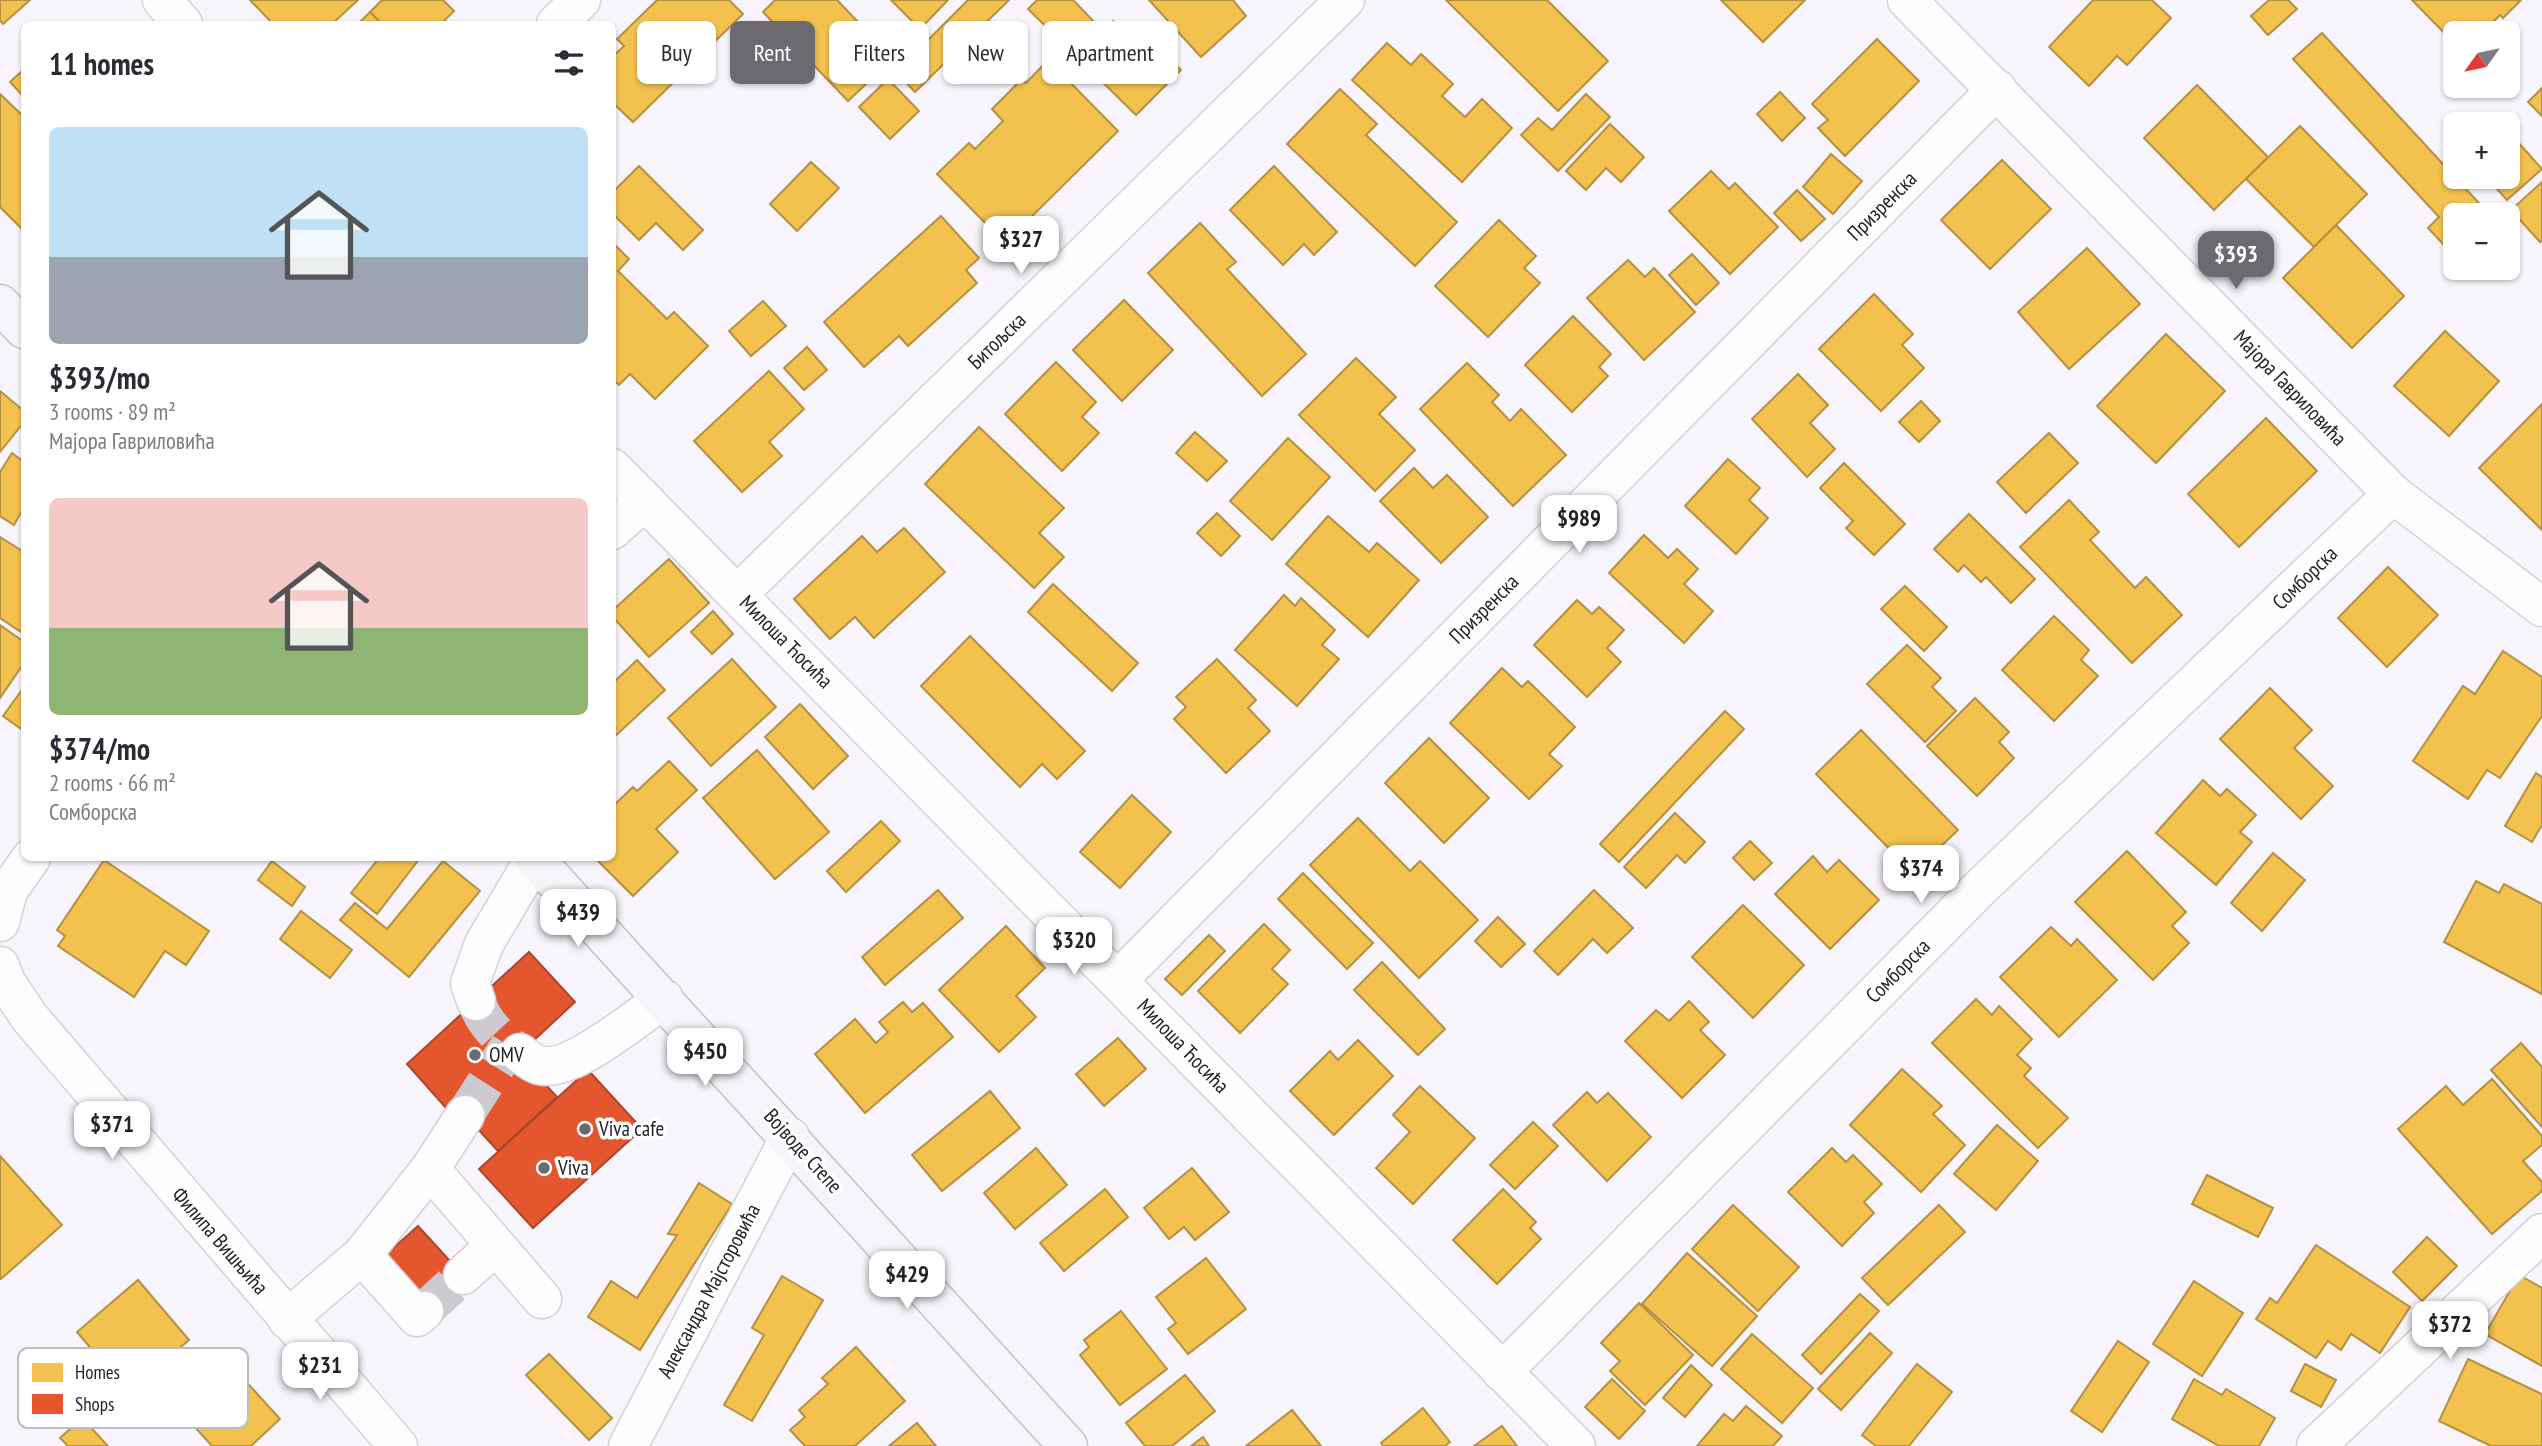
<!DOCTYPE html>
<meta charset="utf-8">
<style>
:root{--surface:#fff;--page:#f7f7f7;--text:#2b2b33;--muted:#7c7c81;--accent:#6d6971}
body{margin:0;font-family:"PT Sans Narrow",sans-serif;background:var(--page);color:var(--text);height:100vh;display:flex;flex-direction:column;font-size:26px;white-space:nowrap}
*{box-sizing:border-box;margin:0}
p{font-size:23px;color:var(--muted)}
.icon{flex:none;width:38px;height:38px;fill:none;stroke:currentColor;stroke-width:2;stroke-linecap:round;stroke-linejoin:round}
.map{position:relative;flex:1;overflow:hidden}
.side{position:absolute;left:21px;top:21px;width:595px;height:840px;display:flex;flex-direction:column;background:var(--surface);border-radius:10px;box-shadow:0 2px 5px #0004}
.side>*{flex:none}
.guide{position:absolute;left:637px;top:21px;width:665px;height:63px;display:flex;gap:14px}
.needle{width:46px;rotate:237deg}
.fabs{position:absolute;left:2443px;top:21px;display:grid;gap:14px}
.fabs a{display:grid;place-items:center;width:77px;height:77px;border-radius:10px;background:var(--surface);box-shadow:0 2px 5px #0004;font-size:35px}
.price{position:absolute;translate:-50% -60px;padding:0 16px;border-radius:14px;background:#fff;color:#222;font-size:23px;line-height:46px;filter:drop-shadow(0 2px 4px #0008)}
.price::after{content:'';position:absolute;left:50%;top:42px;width:21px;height:16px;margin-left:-10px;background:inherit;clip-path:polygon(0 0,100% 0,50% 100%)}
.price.current{background:var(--accent);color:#fff}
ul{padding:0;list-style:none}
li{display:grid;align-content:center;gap:14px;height:371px;padding:0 28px}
li span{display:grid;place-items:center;height:217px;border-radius:10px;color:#555}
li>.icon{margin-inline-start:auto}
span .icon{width:126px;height:126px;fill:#fffc;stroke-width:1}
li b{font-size:30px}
h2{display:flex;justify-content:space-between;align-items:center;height:84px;padding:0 28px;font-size:30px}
.pill{padding:0 24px;border-radius:10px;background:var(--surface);box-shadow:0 2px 5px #0004;font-size:24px;line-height:63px}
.pill.current{background:var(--accent);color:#fff}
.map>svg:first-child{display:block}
.homes{fill:#f2c14e;stroke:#b49042;stroke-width:2}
.shops{fill:#e4572e;stroke:#aa462c;stroke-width:2}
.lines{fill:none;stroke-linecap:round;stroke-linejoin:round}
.minor-tunnel{stroke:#cdc9d0;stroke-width:38;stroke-dasharray:38 19;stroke-linecap:butt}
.minor-casing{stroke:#d3d0d6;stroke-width:41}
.major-casing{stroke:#c5bfca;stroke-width:41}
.minor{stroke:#fefdfe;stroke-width:38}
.major{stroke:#f7f4f9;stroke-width:38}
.poi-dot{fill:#6d6971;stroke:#fff;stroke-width:2.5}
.labels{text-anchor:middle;stroke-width:7;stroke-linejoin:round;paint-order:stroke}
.street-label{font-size:21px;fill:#221e26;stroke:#fff}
.poi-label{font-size:21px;fill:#221e26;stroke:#fff;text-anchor:start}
.key{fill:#fff;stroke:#bdbcbe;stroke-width:2}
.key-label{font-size:19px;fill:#221e26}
</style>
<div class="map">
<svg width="2542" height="1446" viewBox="0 0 2542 1446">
<rect width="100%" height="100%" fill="#f8f4fb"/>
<!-- homes -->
<g class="homes">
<polygon points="0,0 30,0 3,24 0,20"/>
<polygon points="250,0 358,0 332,24 273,24"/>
<polygon points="382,0 443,0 454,11 441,24 382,24 370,12"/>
<polygon points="657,0 729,0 743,14 633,122 612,102 612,57 624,46 617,39"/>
<polygon points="775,0 837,0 880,45 867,57 880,71 848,101 763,12"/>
<polygon points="891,0 948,0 920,29"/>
<polygon points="968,0 1009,0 915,92 896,72"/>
<polygon points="1037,0 1073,0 1103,31 1113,21 1136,44 1145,35 1181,70 1136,115 1028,9"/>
<polygon points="1149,0 1233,0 1246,16 1201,57"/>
<polygon points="1446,0 1547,0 1608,61 1558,111"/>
<polygon points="1721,0 1805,0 1763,42"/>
<polygon points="2093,0 2152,0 2171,18 2127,65 2117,56 2089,86 2049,47"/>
<polygon points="2269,0 2288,0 2297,9 2268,35 2251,16"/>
<polygon points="2412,0 2521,0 2503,18 2500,15 2487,28 2488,33 2455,33 2455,44"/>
<polygon points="370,12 382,24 358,24"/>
<polygon points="2322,33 2490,215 2455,215 2455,236 2445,246 2428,228 2439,217 2293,59"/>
<polygon points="1877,39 1919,81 1845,156 1818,128 1828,120 1812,104"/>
<polygon points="1387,43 1411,65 1421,54 1453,84 1442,96 1465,117 1482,99 1512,128 1462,182 1352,80"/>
<polygon points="1048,60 1118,131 1005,243 937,174 969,143 975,149 1003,121 992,109 1022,79 1026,83"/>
<polygon points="24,69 24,97 10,82"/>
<polygon points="888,79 919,111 890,139 859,107"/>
<polygon points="2197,85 2268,157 2214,210 2144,138"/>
<polygon points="2542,88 2542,116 2528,102"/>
<polygon points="1340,89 1377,124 1366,135 1457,222 1415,266 1287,144"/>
<polygon points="1780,92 1805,118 1782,141 1757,114"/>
<polygon points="0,94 24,117 24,231 0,207"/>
<polygon points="1586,94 1610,117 1558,171 1521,135 1538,118 1552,130"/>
<polygon points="1610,124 1644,157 1621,182 1606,168 1586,190 1566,171"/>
<polygon points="2300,126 2367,194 2314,247 2246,179"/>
<polygon points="2508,131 2542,169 2507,200 2486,177 2508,177"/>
<polygon points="1831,154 1862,181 1833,214 1803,187"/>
<polygon points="2002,160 2051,209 1990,269 1941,220"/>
<polygon points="811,162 839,188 797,231 770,204"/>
<polygon points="639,166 703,230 683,250 656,223 639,240 612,213 612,193"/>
<polygon points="1274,166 1337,232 1314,255 1304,244 1283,265 1230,210"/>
<polygon points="1711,171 1729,189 1735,183 1778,227 1730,274 1669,211"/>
<polygon points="2542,182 2542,240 2540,242 2511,210"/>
<polygon points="1797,190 1825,219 1801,241 1774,213"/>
<polygon points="941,216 979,258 966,270 977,283 908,346 899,336 864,367 824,322"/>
<polygon points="1499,220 1536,256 1524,268 1540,283 1488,337 1435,286"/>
<polygon points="1200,223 1236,262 1227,269 1306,354 1262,396 1148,273"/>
<polygon points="2336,225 2404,296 2352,348 2283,278"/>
<polygon points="612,242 629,259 618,271 667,319 674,312 708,346 655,399 630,374 619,385 612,379"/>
<polygon points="2087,248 2140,304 2069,369 2018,312"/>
<polygon points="1692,254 1719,283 1696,305 1669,275"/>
<polygon points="1628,260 1645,277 1654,268 1695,312 1644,360 1587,298"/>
<polygon points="1874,294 1913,334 1902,345 1924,368 1881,411 1819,349"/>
<polygon points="1124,300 1173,350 1122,401 1073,350"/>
<polygon points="763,301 786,326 751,356 729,331"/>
<polygon points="1573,316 1611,354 1599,367 1608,376 1572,412 1525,365"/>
<polygon points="2445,331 2499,381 2449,436 2394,386"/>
<polygon points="2166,334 2225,391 2156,463 2097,406"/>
<polygon points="807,347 827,370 804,390 784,368"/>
<polygon points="1356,358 1396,397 1379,414 1415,450 1375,491 1299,415"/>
<polygon points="1056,362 1096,402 1082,417 1099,433 1062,471 1005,414"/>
<polygon points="1467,363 1499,395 1492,402 1510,421 1521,409 1566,455 1513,506 1420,409"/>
<polygon points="769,371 804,409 769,442 782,456 742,492 694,441"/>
<polygon points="1798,374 1828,405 1810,423 1835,449 1807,477 1752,419"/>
<polygon points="0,391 24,411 24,422 0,452"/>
<polygon points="1921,401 1940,421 1919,442 1899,422"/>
<polygon points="2542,404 2542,530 2479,468"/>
<polygon points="2266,418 2317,471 2239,547 2188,494"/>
<polygon points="979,427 1064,508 1039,533 1064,557 1034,588 925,484"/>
<polygon points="1195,432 1227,461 1207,481 1176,453"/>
<polygon points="2049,433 2078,463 2026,513 1997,482"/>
<polygon points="1288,438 1330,477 1272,540 1230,501"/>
<polygon points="12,453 24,462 24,507 14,525 0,516 0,472"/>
<polygon points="1728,459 1760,488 1749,500 1768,518 1736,554 1685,506"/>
<polygon points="1844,463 1905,524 1874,555 1846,528 1853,521 1820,488"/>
<polygon points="1414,468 1433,488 1447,475 1488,517 1441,563 1380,501"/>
<polygon points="2069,500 2099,532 2090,540 2135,588 2146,577 2182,615 2132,663 2020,547"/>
<polygon points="1217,513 1240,536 1221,556 1197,533"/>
<polygon points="1969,514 2035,579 2011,603 1986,577 1981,582 1964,565 1958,572 1934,549"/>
<polygon points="1328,516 1369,552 1377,543 1419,580 1368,637 1286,564"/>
<polygon points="904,528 945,572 874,638 855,617 830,639 794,599 862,536 877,552"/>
<polygon points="1644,535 1668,558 1677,549 1698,569 1684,584 1713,611 1684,643 1609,573"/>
<polygon points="0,537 24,552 24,634 0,618"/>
<polygon points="669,559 709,603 649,657 612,616 612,611"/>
<polygon points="2388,567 2438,615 2387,667 2338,618"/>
<polygon points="1053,584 1138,663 1112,691 1028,612"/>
<polygon points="1905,586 1947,627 1924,651 1881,609"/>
<polygon points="1284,595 1295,606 1301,598 1335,630 1322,645 1339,659 1297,706 1235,650"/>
<polygon points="1577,600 1592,614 1599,607 1624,630 1607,648 1621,662 1587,697 1534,645"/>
<polygon points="713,611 733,634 712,654 691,632"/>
<polygon points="2054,616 2089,650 2081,660 2098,676 2054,721 2002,670"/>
<polygon points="0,625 24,642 24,663 0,698"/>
<polygon points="970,636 1085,751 1057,779 1042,764 1020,787 921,686"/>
<polygon points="1907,645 1941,678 1932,687 1956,711 1925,742 1867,684"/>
<polygon points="2503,651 2542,677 2542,716 2500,778 2487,770 2468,799 2413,761 2463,686 2475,694"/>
<polygon points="732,659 776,707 711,766 668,718"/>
<polygon points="1217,659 1256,700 1248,708 1270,731 1226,773 1174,719 1186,707 1176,697"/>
<polygon points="637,660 665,690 612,739 612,684"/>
<polygon points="1502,668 1522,687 1528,681 1575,727 1549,754 1562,766 1529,799 1450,723"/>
<polygon points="24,687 24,731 3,716"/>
<polygon points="2270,688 2312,730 2294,748 2333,786 2301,819 2220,739"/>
<polygon points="1975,698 2009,732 1999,742 2014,758 1977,796 1927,746"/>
<polygon points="800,704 848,756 813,789 765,737"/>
<polygon points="1725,711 1744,729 1619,862 1600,844"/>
<polygon points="1861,730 1958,830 1913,873 1816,774"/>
<polygon points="1429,738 1489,798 1444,843 1385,783"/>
<polygon points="757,750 829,832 775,879 703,798"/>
<polygon points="669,761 697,790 656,829 678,852 633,896 595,858 612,858 612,807 633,787 637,791"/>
<polygon points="2536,773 2542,777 2542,825 2532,842 2505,826"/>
<polygon points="2203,780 2220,796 2227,789 2256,815 2240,832 2252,842 2216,885 2156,833"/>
<polygon points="1132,795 1171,832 1120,888 1080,852"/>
<polygon points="1675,813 1705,842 1685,863 1677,855 1646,888 1624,867"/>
<polygon points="1358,818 1410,871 1420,861 1478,920 1419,978 1310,865"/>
<polygon points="881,821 900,841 846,892 827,871"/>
<polygon points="1750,841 1772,863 1754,880 1733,858"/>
<polygon points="2127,851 2186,912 2172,926 2189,943 2153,980 2075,902"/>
<polygon points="2273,853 2305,880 2262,931 2231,903"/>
<polygon points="1813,856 1827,872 1839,860 1879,900 1830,949 1775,894"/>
<polygon points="379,858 420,858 377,914 351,893"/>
<polygon points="104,860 209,931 186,965 165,951 134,997 58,946 65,936 57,930"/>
<polygon points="272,861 305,887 292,906 258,880"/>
<polygon points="443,861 480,891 409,977 340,920 355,903 387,929"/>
<polygon points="1303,873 1373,943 1347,969 1278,899"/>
<polygon points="2476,881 2499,893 2504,884 2542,904 2542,994 2444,942"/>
<polygon points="938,890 963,918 885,985 862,957"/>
<polygon points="1594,890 1633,928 1607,953 1593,939 1558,975 1534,951"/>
<polygon points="1743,905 1804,965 1753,1018 1692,957"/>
<polygon points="301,911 352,950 330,978 280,939"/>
<polygon points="1498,917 1525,944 1501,967 1475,941"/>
<polygon points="1264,924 1290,950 1272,969 1288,984 1240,1033 1198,991"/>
<polygon points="1006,926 1045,968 1016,996 1036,1017 999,1052 939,990"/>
<polygon points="2051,927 2071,946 2077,939 2117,980 2059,1037 2000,977"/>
<polygon points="1209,935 1225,951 1182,995 1165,979"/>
<polygon points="1382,962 1445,1029 1418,1055 1354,990"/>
<polygon points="1976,999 1992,1015 1999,1006 2032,1039 2017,1055 2031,1068 2024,1076 2068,1118 2038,1148 1932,1043"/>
<polygon points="1689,1001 1709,1022 1700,1030 1725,1055 1682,1098 1625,1041 1656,1010 1669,1021"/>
<polygon points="903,1002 912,1012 923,1003 953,1037 865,1113 815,1054 855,1019 876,1043 888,1032 879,1022"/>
<polygon points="1118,1038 1146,1069 1104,1106 1076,1074"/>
<polygon points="1358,1040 1393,1076 1334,1135 1290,1091 1330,1051 1338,1060"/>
<polygon points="2521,1043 2542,1067 2542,1127 2491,1070"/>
<polygon points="1902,1069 1942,1106 1933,1114 1965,1145 1921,1192 1850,1125"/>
<polygon points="2492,1079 2542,1136 2542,1145 2523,1161 2542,1182 2542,1191 2492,1234 2398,1129 2446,1086 2463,1105"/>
<polygon points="1420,1086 1475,1138 1413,1204 1376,1168 1410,1132 1393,1115"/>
<polygon points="990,1091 1020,1128 942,1191 912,1155"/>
<polygon points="1587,1092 1597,1103 1608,1093 1651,1137 1607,1181 1553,1125"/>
<polygon points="1533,1122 1558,1146 1515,1189 1490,1165"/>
<polygon points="1997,1125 2038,1161 1996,1210 1954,1174"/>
<polygon points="1036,1148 1067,1185 1015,1229 984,1193"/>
<polygon points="1832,1148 1846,1162 1853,1155 1882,1184 1864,1202 1874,1213 1842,1246 1788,1192"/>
<polygon points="0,1156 62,1225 1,1279 0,1277"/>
<polygon points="1192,1168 1229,1212 1195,1240 1184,1227 1169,1239 1144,1208"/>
<polygon points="2207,1175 2273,1208 2258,1237 2192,1204"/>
<polygon points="699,1183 732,1204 640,1350 588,1317 611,1281 637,1298 677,1235 668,1234"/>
<polygon points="1105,1189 1128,1217 1064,1271 1040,1243"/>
<polygon points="1503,1189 1536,1222 1530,1228 1541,1239 1497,1284 1453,1240"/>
<polygon points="1733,1205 1799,1267 1758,1311 1692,1249"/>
<polygon points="1939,1205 1965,1232 1888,1305 1862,1278"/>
<polygon points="2427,1237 2457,1266 2422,1301 2393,1272"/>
<polygon points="2316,1245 2410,1307 2380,1353 2351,1334 2341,1350 2328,1341 2316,1358 2256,1319 2270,1298 2277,1303"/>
<polygon points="1687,1253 1757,1316 1712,1366 1642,1304"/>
<polygon points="1206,1258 1246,1309 1188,1354 1168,1329 1176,1323 1156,1297"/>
<polygon points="2519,1275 2542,1288 2542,1366 2485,1334"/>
<polygon points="782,1276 823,1300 752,1421 724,1405 764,1335 752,1328"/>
<polygon points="138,1280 189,1340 128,1392 77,1332"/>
<polygon points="2194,1281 2243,1313 2202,1376 2153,1344"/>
<polygon points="1860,1294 1879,1311 1821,1374 1802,1355"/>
<polygon points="1639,1303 1693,1355 1645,1405 1610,1371 1620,1361 1601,1343"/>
<polygon points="1121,1311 1167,1369 1120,1405 1080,1355 1089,1347 1084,1340"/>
<polygon points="1870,1333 1892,1353 1841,1410 1818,1389"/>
<polygon points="1752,1334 1813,1388 1782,1423 1721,1369"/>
<polygon points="2118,1341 2149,1362 2102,1432 2071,1411"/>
<polygon points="856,1347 905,1401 855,1446 805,1446 790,1430 805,1417 799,1410 828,1384 822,1378"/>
<polygon points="549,1354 612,1418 589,1440 526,1375"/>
<polygon points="225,1358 280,1419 251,1446 212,1446 174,1404"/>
<polygon points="2468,1359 2542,1394 2542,1446 2491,1446 2439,1421"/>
<polygon points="1917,1364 1952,1392 1909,1446 1876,1446 1862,1435"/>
<polygon points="2305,1364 2336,1380 2321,1407 2291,1391"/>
<polygon points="1691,1365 1712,1385 1685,1417 1663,1398"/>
<polygon points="1185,1375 1215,1411 1172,1446 1145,1446 1126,1423"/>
<polygon points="1612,1379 1645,1411 1619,1439 1585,1407"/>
<polygon points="2194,1379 2222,1395 2226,1389 2275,1418 2259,1446 2219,1446 2172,1419"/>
<polygon points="1746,1406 1782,1436 1773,1446 1697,1446 1724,1414 1733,1421"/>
<polygon points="1423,1408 1450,1442 1445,1446 1383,1446 1381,1443"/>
<polygon points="1292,1410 1321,1446 1246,1446"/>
<polygon points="82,1418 108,1446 68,1446 60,1438"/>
<polygon points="917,1423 936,1446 889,1446"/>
<polygon points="1502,1426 1517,1446 1474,1446"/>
<polygon points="1203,1437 1209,1446 1191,1446"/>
</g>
<!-- shops -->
<g class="shops">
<polygon points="529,952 575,1002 518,1055 557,1097 498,1151 465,1115 454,1117 407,1064"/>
<polygon points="588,1070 642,1129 533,1228 479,1169"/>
<polygon points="418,1226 471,1284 433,1320 379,1261"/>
</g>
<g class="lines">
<!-- minor-tunnel -->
<g class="minor-tunnel">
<path d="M476,1001C483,1022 501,1041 520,1053"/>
<polyline points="465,1115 509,1046"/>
<polyline points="424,1311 463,1275"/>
</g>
<!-- minor casing -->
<g class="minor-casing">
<g id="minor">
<polyline points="162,0 183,24"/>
<polyline points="1907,0 2393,494 2542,607"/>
<polyline points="556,24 581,0"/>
<polyline points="612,468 1576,1446"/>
<polyline points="612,530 645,501"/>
<polyline points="738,594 1345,0"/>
<polyline points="0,922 8,891 31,858"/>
<polyline points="0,966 6,982 30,1018 398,1446"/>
<polyline points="1118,980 1997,89"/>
<polyline points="476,1001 470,983 484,944 535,858"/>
<path d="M520,1053C525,1057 532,1063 539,1065C570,1075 638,1016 664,999"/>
<polyline points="430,1169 542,1299"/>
<polyline points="362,1255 417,1317 424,1311"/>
<polyline points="463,1275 495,1246"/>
<polyline points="287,1319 362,1255 430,1169 465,1115"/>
<polyline points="1502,1372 1979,889 2393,494"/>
<polyline points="628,1446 790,1137"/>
<polyline points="2316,1446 2542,1233"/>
</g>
</g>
<!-- major casing -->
<g class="major-casing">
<g id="major">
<polyline points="0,304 24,329"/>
<polyline points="534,858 1068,1446"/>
</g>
</g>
<!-- minor -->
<use href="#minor" class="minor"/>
<!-- major -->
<use href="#major" class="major"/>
</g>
<!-- markers -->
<g class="poi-dot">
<circle cx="475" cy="1055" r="7"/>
<circle cx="585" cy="1129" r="7"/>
<circle cx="544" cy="1168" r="7"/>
</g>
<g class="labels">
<!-- street labels -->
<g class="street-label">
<text transform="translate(1882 206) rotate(-45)" y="7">Призренска</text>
<text transform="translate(997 341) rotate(-44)" y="7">Битољска</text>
<text transform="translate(2290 388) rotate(46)" y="7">Мајора Гавриловића</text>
<text transform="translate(2305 578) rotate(-44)" y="7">Сомборска</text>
<text transform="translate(1484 609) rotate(-45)" y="7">Призренска</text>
<text transform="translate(786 642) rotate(45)" y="7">Милоша Ћосића</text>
<text transform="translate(1898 971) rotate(-45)" y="7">Сомборска</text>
<text transform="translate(1183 1046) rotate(46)" y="7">Милоша Ћосића</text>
<text transform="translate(803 1151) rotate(48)" y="7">Војводе Степе</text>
<text transform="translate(220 1241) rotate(49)" y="7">Филипа Вишњића</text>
<text transform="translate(709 1291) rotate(-62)" y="7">Александра Мајсторовића</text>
</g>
<!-- poi labels -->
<g class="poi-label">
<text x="489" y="1062">OMV</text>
<text x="599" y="1136">Viva cafe</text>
<text x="558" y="1175">Viva</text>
</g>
</g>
<!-- legend -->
<rect x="18" y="1348" width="230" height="80" rx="10" class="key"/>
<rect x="32" y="1363" width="31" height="19" fill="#f2c14e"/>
<rect x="32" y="1394" width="31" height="20" fill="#e4572e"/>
<g class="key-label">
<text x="75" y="1379">Homes</text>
<text x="75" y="1411">Shops</text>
</g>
</svg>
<div class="fabs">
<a><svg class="needle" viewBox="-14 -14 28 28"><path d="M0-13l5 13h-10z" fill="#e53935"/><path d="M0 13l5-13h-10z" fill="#7c7c81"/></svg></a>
<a>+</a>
<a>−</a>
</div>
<b class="price" style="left:1021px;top:276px">$327</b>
<b class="price current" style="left:2236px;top:291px">$393</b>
<b class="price" style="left:1579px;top:555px">$989</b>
<b class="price" style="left:1921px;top:905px">$374</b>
<b class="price" style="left:578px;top:949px">$439</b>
<b class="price" style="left:1074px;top:977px">$320</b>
<b class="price" style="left:705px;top:1088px">$450</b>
<b class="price" style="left:112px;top:1161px">$371</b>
<b class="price" style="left:907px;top:1311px">$429</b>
<b class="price" style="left:2450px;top:1361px">$372</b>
<b class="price" style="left:320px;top:1402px">$231</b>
<div class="guide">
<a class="pill">Buy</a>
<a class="pill current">Rent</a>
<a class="pill">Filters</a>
<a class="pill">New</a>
<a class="pill">Apartment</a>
</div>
<section class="side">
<h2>11 homes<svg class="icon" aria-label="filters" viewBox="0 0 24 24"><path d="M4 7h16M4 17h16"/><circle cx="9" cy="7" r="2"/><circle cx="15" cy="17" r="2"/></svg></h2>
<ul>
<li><span style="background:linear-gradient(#bfe0f5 60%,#9aa5b1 0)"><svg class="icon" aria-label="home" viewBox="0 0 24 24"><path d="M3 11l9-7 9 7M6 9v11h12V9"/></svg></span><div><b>$393/mo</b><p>3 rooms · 89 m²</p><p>Мајора Гавриловића</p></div></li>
<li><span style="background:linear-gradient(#f6c9c9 60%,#8fb573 0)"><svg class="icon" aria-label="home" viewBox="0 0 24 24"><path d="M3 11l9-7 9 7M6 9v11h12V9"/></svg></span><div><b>$374/mo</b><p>2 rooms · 66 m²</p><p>Сомборска</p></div></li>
</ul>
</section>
</div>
